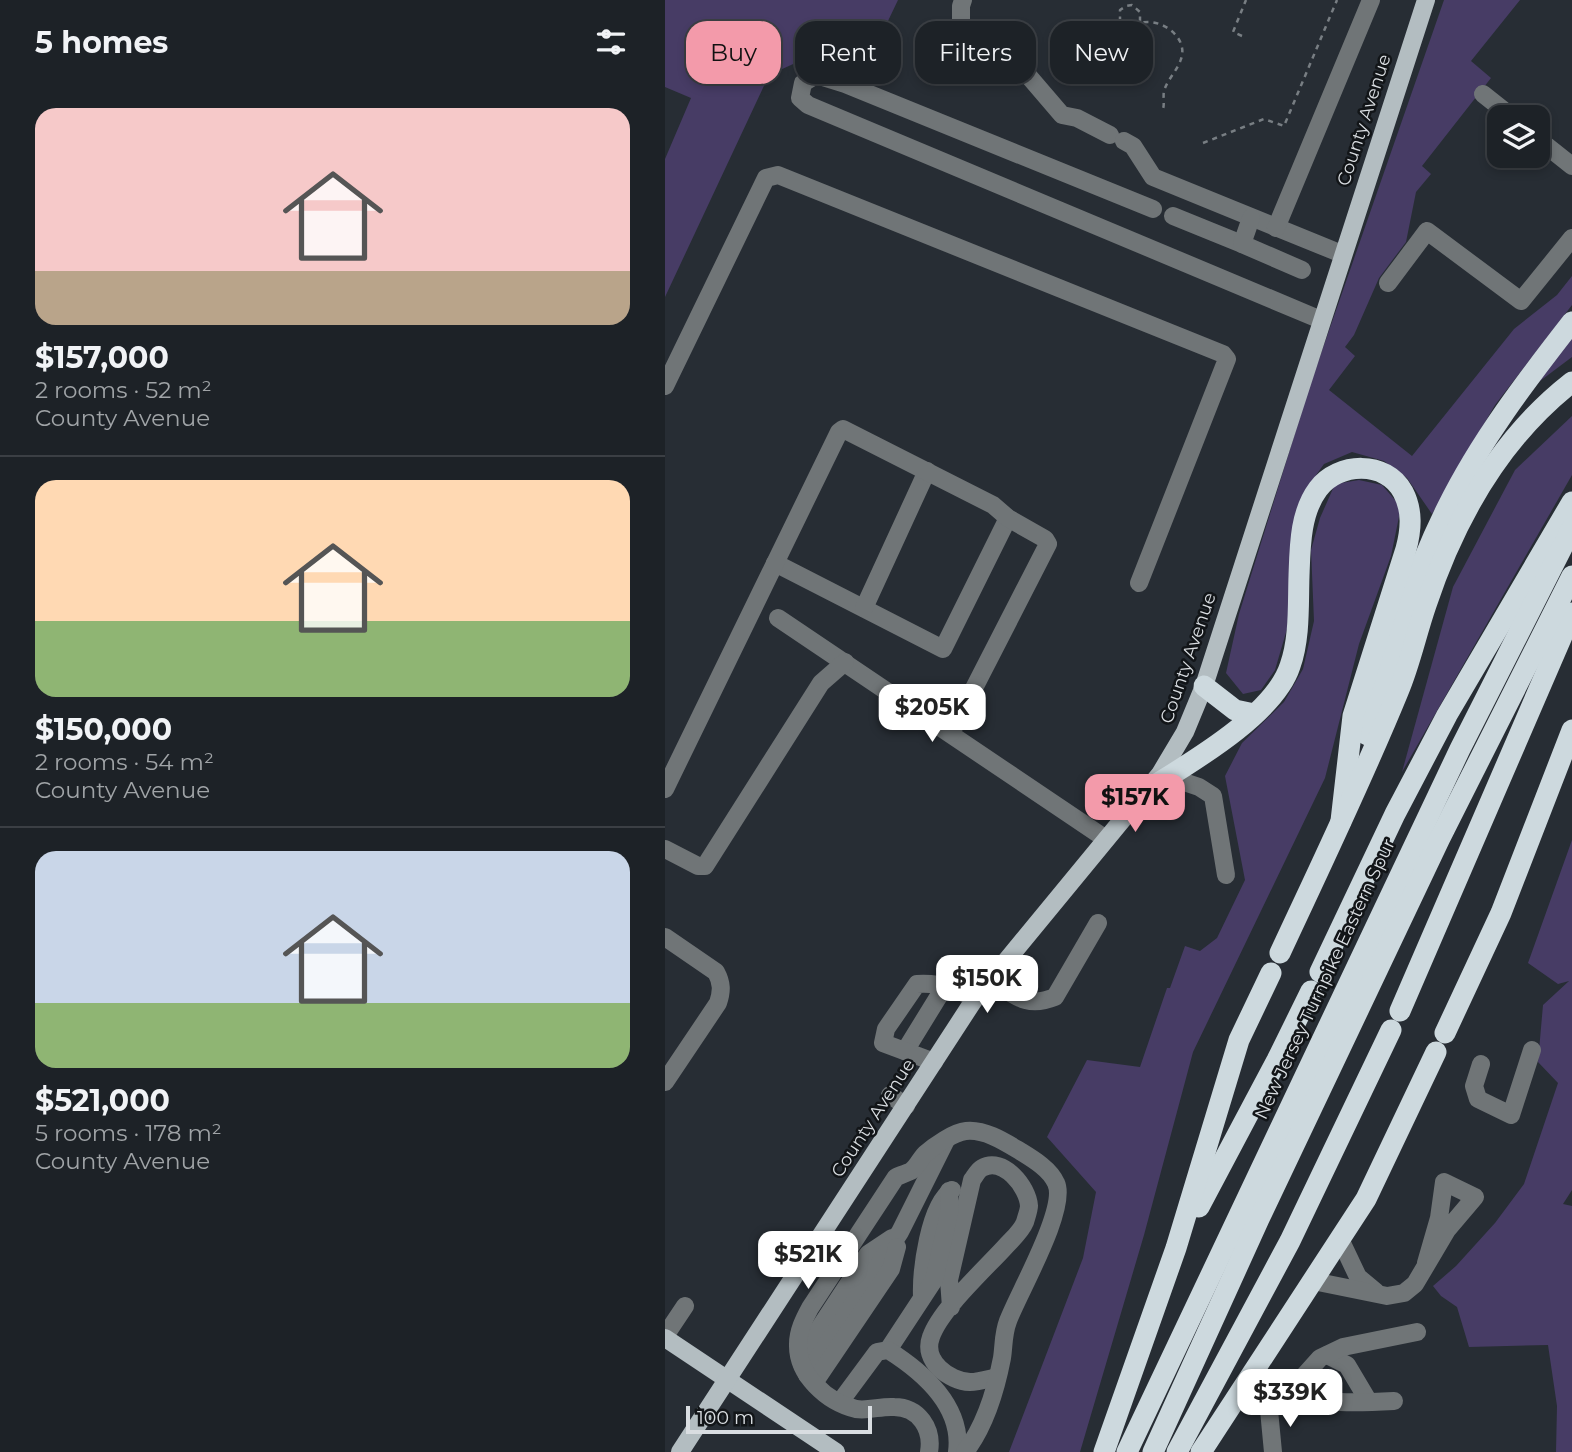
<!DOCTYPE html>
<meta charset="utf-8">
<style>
:root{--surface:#1d2227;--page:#252a2f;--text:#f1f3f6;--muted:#a0a4a7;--line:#3b3f44;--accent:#f39aaa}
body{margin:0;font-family:Montserrat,sans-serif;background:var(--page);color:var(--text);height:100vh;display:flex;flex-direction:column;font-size:26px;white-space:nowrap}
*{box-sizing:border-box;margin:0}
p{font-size:23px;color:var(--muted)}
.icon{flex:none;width:38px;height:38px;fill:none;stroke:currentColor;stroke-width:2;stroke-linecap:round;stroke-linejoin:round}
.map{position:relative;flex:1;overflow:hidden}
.details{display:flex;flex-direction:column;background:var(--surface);width:665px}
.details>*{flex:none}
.top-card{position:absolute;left:21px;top:21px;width:665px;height:63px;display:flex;gap:14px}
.controls{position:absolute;left:822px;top:105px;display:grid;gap:14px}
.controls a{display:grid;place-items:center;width:63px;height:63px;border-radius:14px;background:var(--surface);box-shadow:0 4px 10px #0003,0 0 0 2px var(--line);font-size:35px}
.scale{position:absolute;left:21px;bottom:18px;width:186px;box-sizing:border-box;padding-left:7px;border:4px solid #d9dde1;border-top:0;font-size:19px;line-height:24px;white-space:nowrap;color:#d9dde1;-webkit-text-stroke:5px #121518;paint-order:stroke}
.price{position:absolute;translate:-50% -60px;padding:0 16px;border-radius:14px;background:#fff;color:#222;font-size:23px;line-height:46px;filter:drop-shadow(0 2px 4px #0008)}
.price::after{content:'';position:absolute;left:50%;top:42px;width:21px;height:16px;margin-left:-10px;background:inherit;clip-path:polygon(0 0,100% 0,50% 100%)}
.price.active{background:var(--accent);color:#111}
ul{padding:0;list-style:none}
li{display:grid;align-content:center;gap:14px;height:371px;padding:0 35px}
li+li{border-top:2px solid var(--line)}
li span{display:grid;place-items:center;height:217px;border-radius:21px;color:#555}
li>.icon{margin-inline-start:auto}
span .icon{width:126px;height:126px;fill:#fffc;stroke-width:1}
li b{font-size:30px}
h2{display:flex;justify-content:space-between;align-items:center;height:84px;padding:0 35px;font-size:30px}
.tag{padding:0 24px;border-radius:21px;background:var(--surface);box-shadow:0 4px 10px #0003,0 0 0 2px var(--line);font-size:24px;line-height:63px}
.tag.active{background:var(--accent);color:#111}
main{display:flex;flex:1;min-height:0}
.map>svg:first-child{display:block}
.green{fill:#473c65}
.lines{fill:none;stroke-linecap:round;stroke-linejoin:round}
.path{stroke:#787e83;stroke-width:2.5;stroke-dasharray:5 5;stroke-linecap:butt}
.minor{stroke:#707577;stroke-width:18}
.major{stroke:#b3bdc1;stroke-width:18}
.highway{stroke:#cdd9de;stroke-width:21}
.labels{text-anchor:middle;stroke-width:5;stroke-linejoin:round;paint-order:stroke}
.street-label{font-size:18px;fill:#d9dde1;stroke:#121518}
</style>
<main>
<section class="details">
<h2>5 homes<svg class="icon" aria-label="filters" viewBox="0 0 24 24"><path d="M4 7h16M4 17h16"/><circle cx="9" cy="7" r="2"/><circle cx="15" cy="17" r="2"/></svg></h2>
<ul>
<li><span style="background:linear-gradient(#f6c9c9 75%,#b9a48a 0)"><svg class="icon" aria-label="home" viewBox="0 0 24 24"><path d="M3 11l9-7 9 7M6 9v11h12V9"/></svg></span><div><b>$157,000</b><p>2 rooms · 52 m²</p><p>County Avenue</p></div></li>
<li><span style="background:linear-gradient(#ffd9b3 65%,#8fb573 0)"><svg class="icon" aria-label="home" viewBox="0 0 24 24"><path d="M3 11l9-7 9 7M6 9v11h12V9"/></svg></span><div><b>$150,000</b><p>2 rooms · 54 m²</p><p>County Avenue</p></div></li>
<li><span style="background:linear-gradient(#c9d6e8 70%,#8fb573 0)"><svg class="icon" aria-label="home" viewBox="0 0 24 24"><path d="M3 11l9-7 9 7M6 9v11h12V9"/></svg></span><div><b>$521,000</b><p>5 rooms · 178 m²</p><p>County Avenue</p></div></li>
</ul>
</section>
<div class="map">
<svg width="907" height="1452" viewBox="0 0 907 1452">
<rect width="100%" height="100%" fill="#272d34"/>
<!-- green -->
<g class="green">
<polygon points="0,0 233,0 201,67 148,55 104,75 0,297 0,159 26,98 0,87"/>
<polygon points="779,0 855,0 806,61 826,78 757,166 766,174 751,192 741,242 714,278 689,335 680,347 690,356 664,390 747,456 849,329 892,295 907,276 907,305 830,405 767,514 742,478 719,461 687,452 659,464 639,492 622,629 610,670 596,690 578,694 561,673 574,614 644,388"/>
<polygon points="907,338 907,357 871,384"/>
<polygon points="907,416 907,475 737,772 788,587 850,470"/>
<polygon points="694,480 717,485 736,507 726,556 694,644 660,778 528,1052 479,1235 415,1452 344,1452 418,1258 431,1192 382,1137 422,1060 475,1067 502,988 505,988 520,946 535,951 552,938 580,880 560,776 577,743 619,702 638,669 649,621 646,550 655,518 670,484"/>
<polygon points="907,840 907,1190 898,1204 907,1206 907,1452 891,1452 892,1406 883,1345 804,1347 792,1307 776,1296 768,1286 791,1266 830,1223 859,1184 893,1083 873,1062 878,1005 904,981 893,984 863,963"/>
</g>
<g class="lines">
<!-- path -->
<g class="path">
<path d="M475,23L468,32L458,29L455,23V10L461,6L467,5L475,12V23C495,17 524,37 516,59C513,69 504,78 500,88C497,94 500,102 498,109"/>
<polyline points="577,36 568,32 581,0"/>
<polyline points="538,143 599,119 619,126 672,0"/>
</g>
<!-- minor -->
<g class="minor">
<polyline points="298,0 296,6 296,24 305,39 361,73 397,115 412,118 445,135"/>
<polyline points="818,94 847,117"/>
<polyline points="873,139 907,166"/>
<polyline points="459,141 468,146 488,177 677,254"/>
<polyline points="488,209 180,84 151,75 138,83 135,98 143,105 656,320"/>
<polyline points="508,216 577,244"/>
<polyline points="586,218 577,244 637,270"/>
<polyline points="611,228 706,0"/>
<polyline points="723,283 762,231 856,301 907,238"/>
<polyline points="0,386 101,178 113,175 558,354 562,359 474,583"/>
<polyline points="110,563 278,649 343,518"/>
<polyline points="199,608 262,471"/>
<polyline points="113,618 441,839"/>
<polyline points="495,774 534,787 548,796 561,875"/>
<polyline points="0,789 174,432 178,429 328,505 343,518 380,539 383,544 286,733"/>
<polyline points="0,849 33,866 40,866 156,683 180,662"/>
<path d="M0,937L51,972C57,983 57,991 53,1003L0,1082"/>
<path d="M324,979C349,994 360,1009 390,997L433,923"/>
<polyline points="240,1051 280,986"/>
<path d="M269,1062L218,1043L221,1029L252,984C273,983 292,986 309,1000"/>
<polyline points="816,1064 809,1086 813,1099 846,1115 867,1050"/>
<polyline points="225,1095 241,1106"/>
<polyline points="676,1241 693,1277 711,1292"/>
<polyline points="648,1281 722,1296 739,1293 750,1284 782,1230 810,1197 779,1182 774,1218 761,1263"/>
<path d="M257,1297C256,1271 264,1205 287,1190"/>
<path d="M286,1307L284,1280L307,1180C310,1176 313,1170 317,1168C338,1156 363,1187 364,1206C364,1210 361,1218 360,1222C356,1232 347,1239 340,1247C320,1269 275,1310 266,1337C257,1361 284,1381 305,1382C314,1382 323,1379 332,1377"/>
<polyline points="0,1336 20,1306"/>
<polyline points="223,1350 269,1280 285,1209 284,1191"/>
<polyline points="662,1355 682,1365 704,1402"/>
<polyline points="137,1364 144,1344 203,1254 227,1238"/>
<polyline points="142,1375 235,1232 281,1140"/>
<polyline points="149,1383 226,1269 232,1247"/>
<path d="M622,1394C658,1404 692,1403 729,1401"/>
<path d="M175,1402L212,1352L223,1350C258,1372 298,1407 292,1452"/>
<path d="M264,1452C268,1429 254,1407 229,1407C216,1406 204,1411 191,1409C162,1402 132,1375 133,1344C133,1331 139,1319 145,1308L231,1177C236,1175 242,1173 246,1171C252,1167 255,1159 260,1154C269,1146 289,1132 301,1131C320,1129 340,1142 355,1151C368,1159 385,1169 391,1183C403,1208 353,1294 343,1321C338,1334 339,1345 337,1358C331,1389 320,1426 300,1452"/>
<polyline points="608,1452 604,1410 629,1387 655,1358 678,1347 752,1332"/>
</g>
<!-- major -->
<g class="major">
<polyline points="0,1338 171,1452"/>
<polyline points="15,1452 309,1000 495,774 520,732 539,686 761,0"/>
</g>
<!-- highway -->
<g class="highway">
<polyline points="539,686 570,710 589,714"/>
<path d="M702,735C724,658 746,580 782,508C815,441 861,381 907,322"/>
<path d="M482,790C525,763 609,715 625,666C635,638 633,605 634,576C635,547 635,513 653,489C673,462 721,460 738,492C748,511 746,530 741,549L688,716L676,821"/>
<path d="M615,953C655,867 697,780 733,692C745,664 751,634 761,605C790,518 834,439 907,382"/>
<polyline points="655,972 730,814 782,715 907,502"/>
<polyline points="735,1011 907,613"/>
<polyline points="780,1033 836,913 907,730"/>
<polyline points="534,1207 612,1060 646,991"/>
<polyline points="439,1452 511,1248 574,1040 606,973"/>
<polyline points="462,1452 795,749 907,528"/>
<polyline points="488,1452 594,1219 775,838 907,576"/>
<polyline points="512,1452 625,1241 726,1030"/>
<polyline points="536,1452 701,1199 771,1052"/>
</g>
</g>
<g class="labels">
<!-- street labels -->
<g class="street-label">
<text transform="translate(699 120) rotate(-72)" y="6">County Avenue</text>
<text transform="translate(523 658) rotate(-71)" y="6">County Avenue</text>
<text transform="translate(660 979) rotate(-65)" y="6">New Jersey Turnpike Eastern Spur</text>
<text transform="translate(208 1118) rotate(-57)" y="6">County Avenue</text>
</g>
</g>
</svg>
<div class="controls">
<a><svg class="icon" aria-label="layers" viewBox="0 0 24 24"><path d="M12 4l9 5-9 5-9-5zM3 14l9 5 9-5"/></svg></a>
</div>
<div class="scale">100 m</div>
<b class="price" style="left:267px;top:744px">$205K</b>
<b class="price active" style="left:470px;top:834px">$157K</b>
<b class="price" style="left:322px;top:1015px">$150K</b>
<b class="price" style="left:143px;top:1291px">$521K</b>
<b class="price" style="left:625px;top:1429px">$339K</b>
<div class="top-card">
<a class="tag active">Buy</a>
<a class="tag">Rent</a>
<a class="tag">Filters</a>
<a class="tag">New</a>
</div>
</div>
</main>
